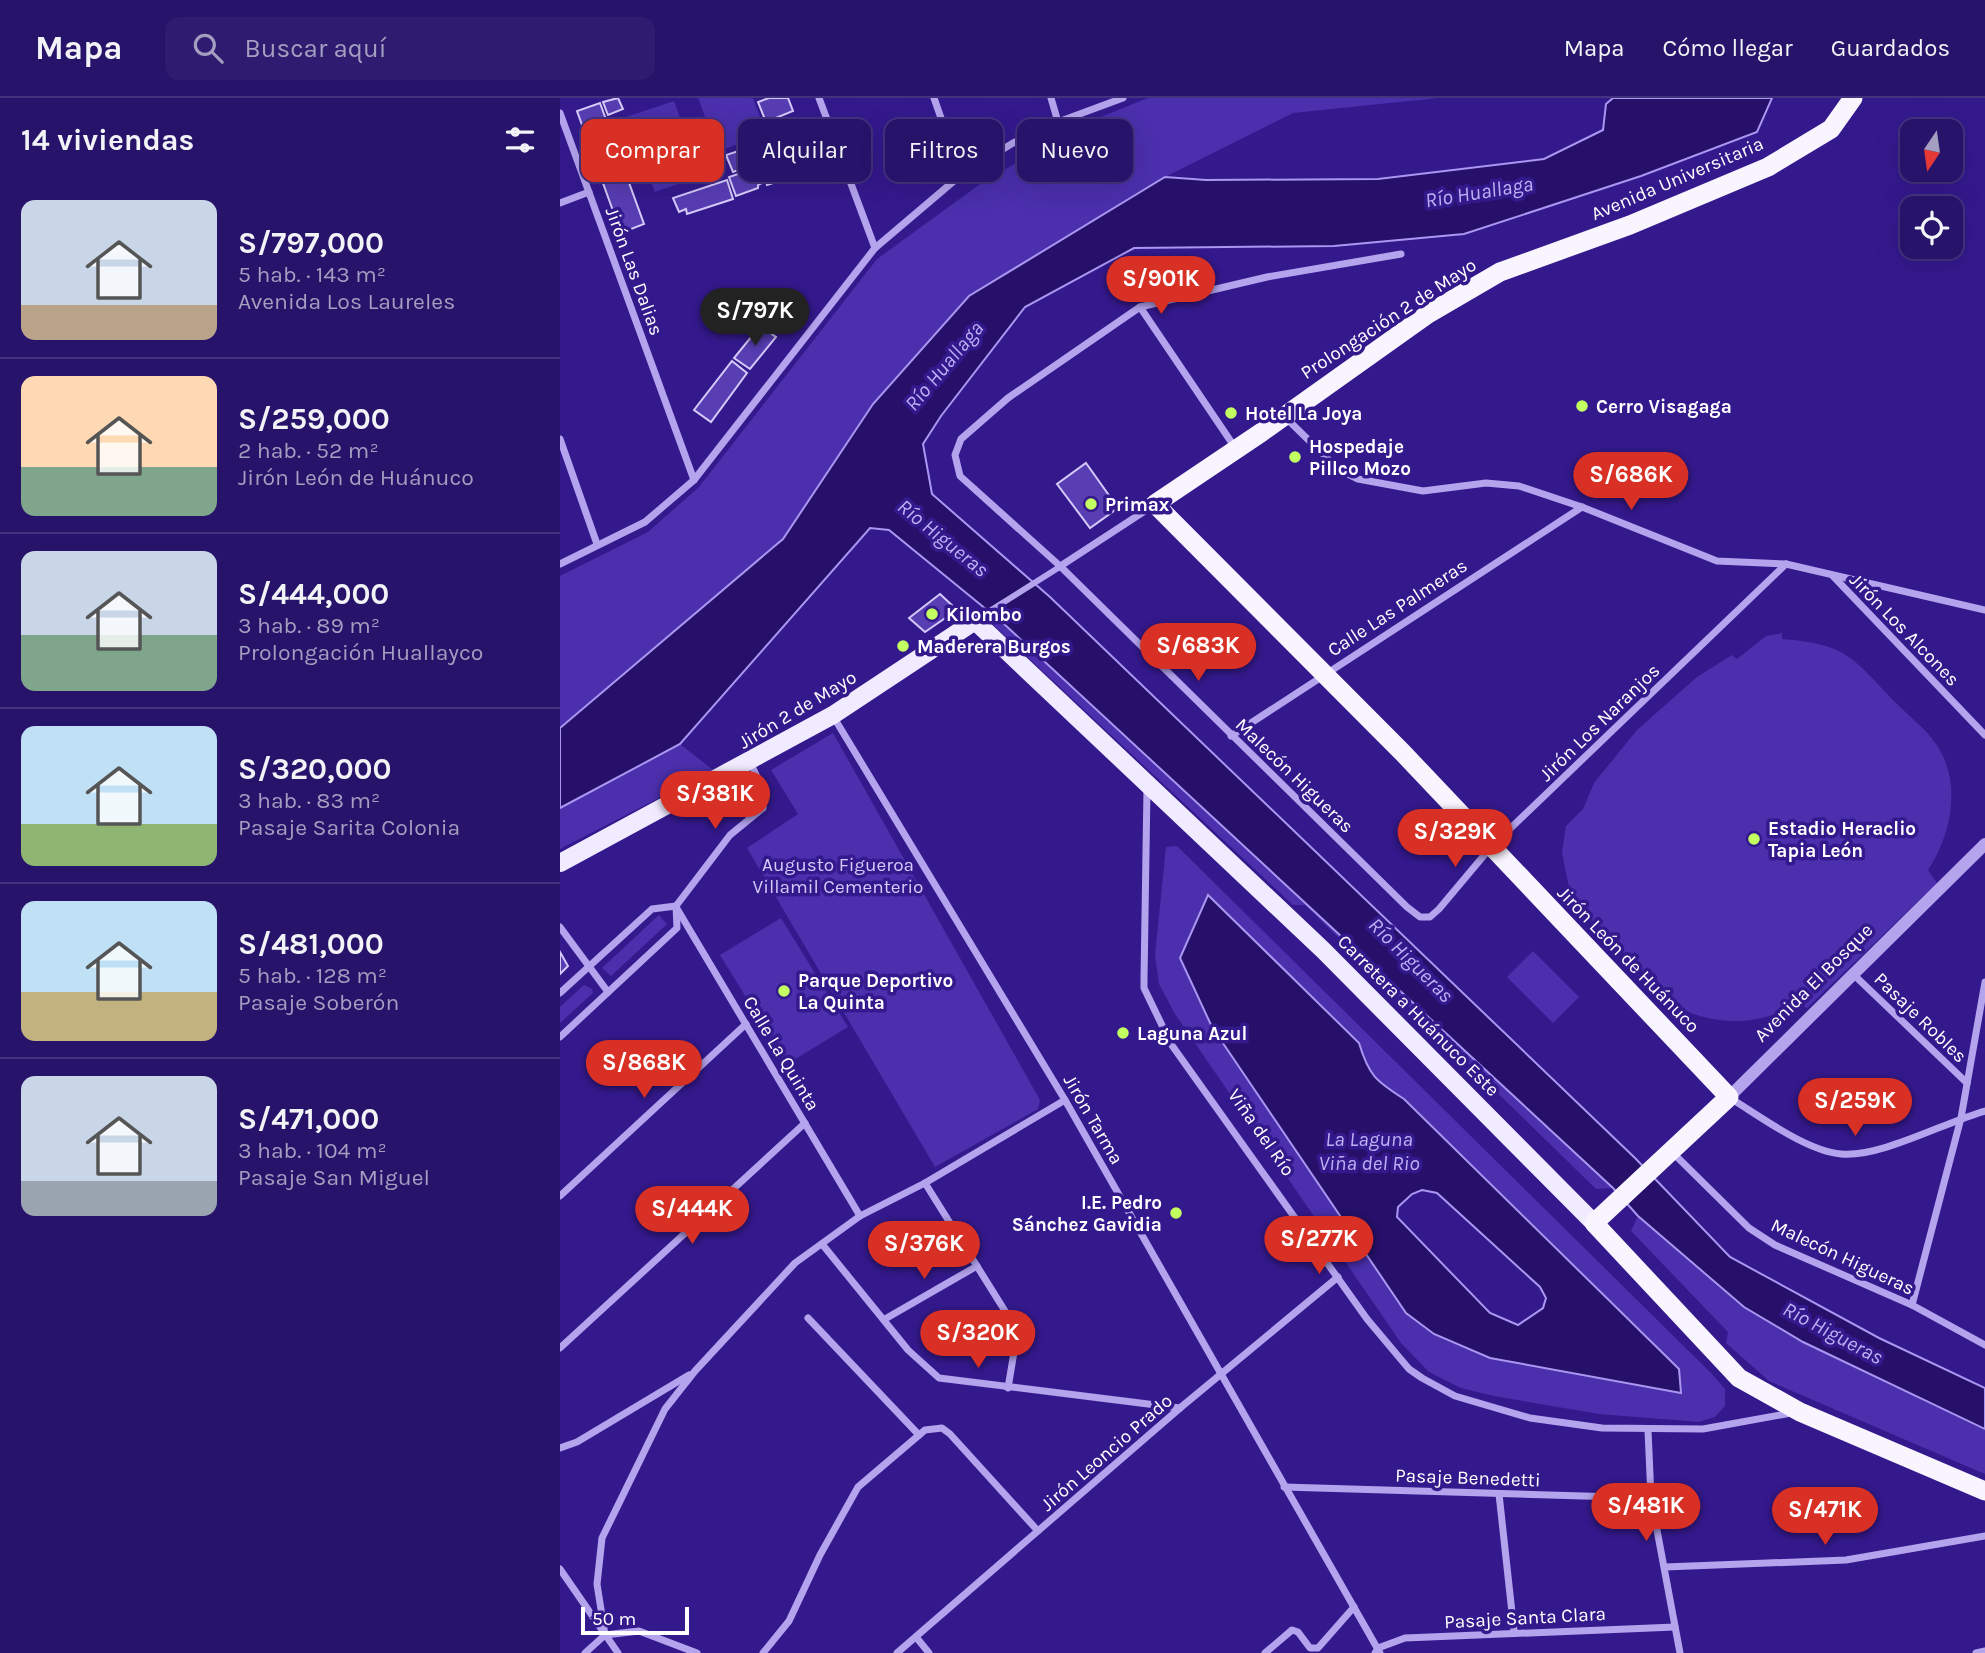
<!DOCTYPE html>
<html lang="es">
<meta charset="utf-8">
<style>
:root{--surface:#27136a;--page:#2f1c70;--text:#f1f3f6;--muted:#a49ec1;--line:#43327e;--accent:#d93025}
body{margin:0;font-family:Karla,sans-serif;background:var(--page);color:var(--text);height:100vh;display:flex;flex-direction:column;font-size:26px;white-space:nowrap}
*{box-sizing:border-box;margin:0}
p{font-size:23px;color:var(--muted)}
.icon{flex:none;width:38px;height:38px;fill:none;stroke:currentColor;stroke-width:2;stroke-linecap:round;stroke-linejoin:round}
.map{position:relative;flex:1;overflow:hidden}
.drawer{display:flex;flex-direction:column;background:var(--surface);width:560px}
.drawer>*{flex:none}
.hud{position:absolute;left:21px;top:21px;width:665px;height:63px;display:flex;gap:14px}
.needle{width:46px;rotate:193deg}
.fabs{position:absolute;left:1340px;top:21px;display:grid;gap:14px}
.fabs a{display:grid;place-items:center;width:63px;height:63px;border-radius:14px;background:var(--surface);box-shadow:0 7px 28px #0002,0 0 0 2px var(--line);font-size:35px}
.scale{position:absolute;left:21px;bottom:18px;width:108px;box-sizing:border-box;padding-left:7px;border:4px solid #fff;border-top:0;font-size:19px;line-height:24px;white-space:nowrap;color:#fff;-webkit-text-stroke:5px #34198d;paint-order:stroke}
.price{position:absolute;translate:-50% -60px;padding:0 16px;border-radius:24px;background:var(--accent);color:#fff;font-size:23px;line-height:46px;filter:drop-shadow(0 2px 4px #0008)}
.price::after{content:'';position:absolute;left:50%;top:42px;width:21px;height:16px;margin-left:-10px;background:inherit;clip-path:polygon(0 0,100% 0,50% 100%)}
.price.active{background:#222;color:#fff}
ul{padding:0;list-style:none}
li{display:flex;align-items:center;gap:21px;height:175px;padding:0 21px}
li+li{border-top:2px solid var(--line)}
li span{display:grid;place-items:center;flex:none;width:196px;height:140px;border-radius:14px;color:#555}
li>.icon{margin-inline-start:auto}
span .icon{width:84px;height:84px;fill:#fffc;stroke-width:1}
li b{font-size:30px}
h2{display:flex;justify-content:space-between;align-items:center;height:84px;padding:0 21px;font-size:30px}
.chip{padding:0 24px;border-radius:14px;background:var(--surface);box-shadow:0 7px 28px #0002,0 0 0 2px var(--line);font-size:24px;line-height:63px}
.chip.active{background:var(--accent);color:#fff}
header{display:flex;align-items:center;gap:42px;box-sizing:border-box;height:98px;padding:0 35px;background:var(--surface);border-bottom:2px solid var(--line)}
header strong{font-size:33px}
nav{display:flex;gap:38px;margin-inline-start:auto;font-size:24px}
.search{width:490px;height:63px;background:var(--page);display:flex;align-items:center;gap:18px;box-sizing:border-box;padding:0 24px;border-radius:14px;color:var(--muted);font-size:26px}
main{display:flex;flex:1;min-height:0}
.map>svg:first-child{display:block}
.green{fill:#4b2fad;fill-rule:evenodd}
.water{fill:#26106a;stroke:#a997f1;stroke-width:2;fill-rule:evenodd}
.building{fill:#583db3;stroke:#d5cafa;stroke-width:2}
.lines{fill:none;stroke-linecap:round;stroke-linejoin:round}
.pedestrian{stroke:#b4a4ee;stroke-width:6}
.minor{stroke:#b4a4ee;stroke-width:7}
.tertiary{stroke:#b4a4ee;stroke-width:12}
.primary{stroke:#f1ebff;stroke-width:18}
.trunk{stroke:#f8f5ff;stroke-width:19}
.poi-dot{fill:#c3ff61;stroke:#34198d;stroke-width:2.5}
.labels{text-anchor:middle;stroke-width:7;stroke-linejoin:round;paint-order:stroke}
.street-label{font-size:19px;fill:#fff;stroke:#34198d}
.poi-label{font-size:19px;font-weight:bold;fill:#fff;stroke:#34198d;text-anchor:start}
.park-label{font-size:19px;fill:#d5cafa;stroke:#34198d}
.water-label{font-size:21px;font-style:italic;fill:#bfb0f5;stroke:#34198d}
</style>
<header>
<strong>Mapa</strong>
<div class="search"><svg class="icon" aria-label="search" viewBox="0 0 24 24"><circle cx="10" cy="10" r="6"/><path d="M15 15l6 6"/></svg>Buscar aquí</div>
<nav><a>Mapa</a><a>Cómo llegar</a><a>Guardados</a></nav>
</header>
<main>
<section class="drawer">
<h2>14 viviendas<svg class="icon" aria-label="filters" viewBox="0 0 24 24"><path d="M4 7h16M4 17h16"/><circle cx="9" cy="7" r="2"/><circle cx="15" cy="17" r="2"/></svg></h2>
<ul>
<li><span style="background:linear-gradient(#c9d6e8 75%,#b9a48a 0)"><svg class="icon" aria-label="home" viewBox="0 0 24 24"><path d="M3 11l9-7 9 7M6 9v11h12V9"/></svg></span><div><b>S/797,000</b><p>5 hab. · 143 m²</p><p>Avenida Los Laureles</p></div></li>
<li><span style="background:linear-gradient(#ffd9b3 65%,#7fa58c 0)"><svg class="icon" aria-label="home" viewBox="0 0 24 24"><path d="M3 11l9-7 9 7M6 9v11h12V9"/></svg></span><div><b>S/259,000</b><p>2 hab. · 52 m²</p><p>Jirón León de Huánuco</p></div></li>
<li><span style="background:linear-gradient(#c9d6e8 60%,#7fa58c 0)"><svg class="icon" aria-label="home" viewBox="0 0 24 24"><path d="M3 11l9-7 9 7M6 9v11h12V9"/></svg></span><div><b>S/444,000</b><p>3 hab. · 89 m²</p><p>Prolongación Huallayco</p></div></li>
<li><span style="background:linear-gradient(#bfe0f5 70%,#8fb573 0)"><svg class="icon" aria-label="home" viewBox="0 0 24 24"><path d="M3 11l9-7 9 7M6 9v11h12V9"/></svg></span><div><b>S/320,000</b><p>3 hab. · 83 m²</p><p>Pasaje Sarita Colonia</p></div></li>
<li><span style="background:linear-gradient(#bfe0f5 65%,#c2b280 0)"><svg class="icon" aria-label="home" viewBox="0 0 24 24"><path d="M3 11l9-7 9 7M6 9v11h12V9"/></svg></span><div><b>S/481,000</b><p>5 hab. · 128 m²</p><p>Pasaje Soberón</p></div></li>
<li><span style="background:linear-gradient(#c9d6e8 75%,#9aa5b1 0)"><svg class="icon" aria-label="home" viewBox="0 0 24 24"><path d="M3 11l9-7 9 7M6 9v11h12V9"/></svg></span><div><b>S/471,000</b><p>3 hab. · 104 m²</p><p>Pasaje San Miguel</p></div></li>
</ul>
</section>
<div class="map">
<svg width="1425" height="1555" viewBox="0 0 1425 1555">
<rect width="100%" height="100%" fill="#34198d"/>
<!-- green -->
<g class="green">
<polygon points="138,0 193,0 206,35 158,54"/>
<polygon points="588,0 878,0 733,15 605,79 409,198 313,306 223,441 0,630 0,478 88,434 139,389 317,161 423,84 526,25"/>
<polygon points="114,3 141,78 95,94 66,19"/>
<polygon points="430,514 1053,1090 1036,1091 745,807 733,807 428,522"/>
<path d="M1222,535V541C1289,546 1293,561 1338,607C1350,619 1366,631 1376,646C1402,683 1392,736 1368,772L1377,785L1247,910L1237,904C1204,929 1153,928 1118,909L1012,804L1002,755L1006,728L1023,711L1034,685L1077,632L1137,579L1172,557L1177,561L1206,538Z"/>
<polygon points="273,635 480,1002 478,1011 375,1069 187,750 238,716 211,672"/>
<polygon points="120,646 153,672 0,751 0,710"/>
<path d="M617,748L1151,1275L1165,1291V1308L1155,1319L1139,1324L1039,1316L934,1298L901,1290L869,1274L841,1245L615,916L599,886L595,857L606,749ZM648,797L799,945C809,978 816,983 844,1001L1119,1271L1121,1295L930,1260L874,1236Z"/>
<polygon points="99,817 107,826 51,878 42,870"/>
<polygon points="221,820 288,929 227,966 160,857"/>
<polygon points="973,853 1019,899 993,925 947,879"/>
<polygon points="24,887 32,891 33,895 0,925 0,909"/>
<polygon points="1078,1118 1184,1209 1243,1244 1425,1331 1425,1376 1209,1283 1166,1245 1168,1234 1071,1133"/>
</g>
<!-- water -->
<g class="water">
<polygon points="1053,0 1212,0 1197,34 1081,78 904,136 774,148 574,150 465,209 381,318 363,346 372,396 490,499 1075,1060 1170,1159 1319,1240 1425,1290 1425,1331 1243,1244 1184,1209 1078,1118 1053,1090 443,525 329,432 310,430 120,646 0,710 0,630 223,441 313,306 409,198 605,79 646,82 818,81 984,61 1043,32 1046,6"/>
<path d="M648,797L799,945C809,978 816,983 844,1001L1119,1271L1121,1295L930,1260L874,1236L846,1215L652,929L620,860ZM862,1092L877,1095L980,1189L986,1200L983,1210L958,1227L930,1215L837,1119L838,1109L852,1096Z"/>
</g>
<!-- building -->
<g class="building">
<polygon points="58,0 63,11 48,17 43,4"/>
<polygon points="209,0 228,0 233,13 206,24 198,4"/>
<polygon points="40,5 84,126 61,135 17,13"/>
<polygon points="233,26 242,49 226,56 217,31"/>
<polygon points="203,45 209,61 173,74 166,57"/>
<polygon points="222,61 229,80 207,87 206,83 198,87 198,90 176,98 169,79"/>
<polygon points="167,82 173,101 127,116 126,111 119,114 113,100"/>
<polygon points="200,228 216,239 190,271 174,260"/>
<polygon points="172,263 187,275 151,324 134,312"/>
<polygon points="526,365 558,410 530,430 497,386"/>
<polygon points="380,496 397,512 365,534 349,520"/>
<polygon points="0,854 8,868 0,876"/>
</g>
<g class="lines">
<!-- pedestrian -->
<polyline class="pedestrian" points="417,521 498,470"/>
<!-- minor -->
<g class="minor">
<polyline points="259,0 315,150"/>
<polyline points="374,0 401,77"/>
<polyline points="491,0 498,24"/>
<polyline points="0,15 134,382"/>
<polyline points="0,105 29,94"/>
<polyline points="841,156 707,179 580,209 448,300 401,341 395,357 400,378 500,468 847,809 860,819 870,819 879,811 931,749 1226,466"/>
<polyline points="580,209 676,351"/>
<polyline points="725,319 778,371 798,381 863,393 926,385 959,388 1022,409 1157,463 1226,466 1425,512"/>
<polyline points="0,341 37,446"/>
<polyline points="0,466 85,424 134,382 315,150 401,77 453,45 498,24 563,0"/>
<polyline points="499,469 594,407"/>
<polyline points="1273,478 1425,637"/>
<polyline points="273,618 505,1002 820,1555"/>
<polyline points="671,638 1022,409"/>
<polyline points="587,691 584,881 584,890 611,946 807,1221 849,1271 862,1280 895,1298 970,1320 1042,1330 1143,1331 1231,1315"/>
<polyline points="116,809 300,1118"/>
<polyline points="0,829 48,894"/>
<polyline points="1293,876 1407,985"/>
<polyline points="0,895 92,811 116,808"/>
<polyline points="0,939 117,830 116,808 170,737 203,710 204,694 190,664"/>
<path d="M1170,1000C1200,1018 1246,1053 1281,1056C1320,1060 1385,1024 1425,1013"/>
<polyline points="1113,1055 1189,1130 1215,1147 1352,1207 1425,1247"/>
<polyline points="365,1085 455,1229 457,1236 448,1290"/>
<polyline points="0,1098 186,926"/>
<polyline points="262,1146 348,1252 379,1280 620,1310"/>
<polyline points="1352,1207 1401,1020 1425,884"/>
<polyline points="248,1220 359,1337"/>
<polyline points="325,1221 417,1168"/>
<polyline points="0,1250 245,1025"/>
<polyline points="1088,1332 1091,1400 1120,1555"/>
<polyline points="0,1350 17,1344 129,1277"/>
<polyline points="724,1389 1091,1400"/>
<polyline points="939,1396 954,1533"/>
<polyline points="1105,1469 1286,1462 1425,1438"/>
<polyline points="0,1471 58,1555"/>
<polyline points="45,1537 37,1486 42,1440 105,1311 135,1273 235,1165 300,1118 365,1085 505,1002"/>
<polyline points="45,1537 79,1533 137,1555"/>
<polyline points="356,1539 369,1555"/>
<polyline points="25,1555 45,1537"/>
<polyline points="203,1555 229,1523 260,1457 298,1389 365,1332 382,1330 390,1336 478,1433"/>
<polyline points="337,1555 620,1310 778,1179"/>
<polyline points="705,1555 732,1532 738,1534 750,1550 758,1550 794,1509"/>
<polyline points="815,1555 818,1550 845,1540 1115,1529"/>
<polyline points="1416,1555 1425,1553"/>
</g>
<!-- tertiary -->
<polyline class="tertiary" points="1169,999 1425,746"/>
<!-- primary -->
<polyline class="primary" points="0,765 273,617 415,523 763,852 1034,1125"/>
<!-- trunk -->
<polyline class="trunk" points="1293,0 1271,31 1208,69 1070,127 940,174 868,216 702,334 595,406 843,655 1169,999 1034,1125 1179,1280 1240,1314 1425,1393"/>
</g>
<!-- markers -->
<g class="poi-dot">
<circle cx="1022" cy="308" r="7"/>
<circle cx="671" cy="315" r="7"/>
<circle cx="735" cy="359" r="7"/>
<circle cx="531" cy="406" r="7"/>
<circle cx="372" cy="516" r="7"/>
<circle cx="343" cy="548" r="7"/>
<circle cx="1194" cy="741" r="7"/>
<circle cx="224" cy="893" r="7"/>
<circle cx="563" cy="935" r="7"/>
<circle cx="616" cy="1115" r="7"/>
</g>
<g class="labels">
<!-- street labels -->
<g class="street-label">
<text transform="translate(1117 80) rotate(-23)" y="7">Avenida Universitaria</text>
<text transform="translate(75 173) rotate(70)" y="7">Jirón Las Dalias</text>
<text transform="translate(828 220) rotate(-33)" y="7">Prolongación 2 de Mayo</text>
<text transform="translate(837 509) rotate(-33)" y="7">Calle Las Palmeras</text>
<text transform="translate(1345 531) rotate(46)" y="7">Jirón Los Alcones</text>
<text transform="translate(237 611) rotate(-31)" y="7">Jirón 2 de Mayo</text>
<text transform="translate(1039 624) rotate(-44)" y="7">Jirón Los Naranjos</text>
<text transform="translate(735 677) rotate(44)" y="7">Malecón Higueras</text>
<text transform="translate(1069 861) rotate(46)" y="7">Jirón León de Huánuco</text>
<text transform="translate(1253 884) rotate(-45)" y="7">Avenida El Bosque</text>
<text transform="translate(859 917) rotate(45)" y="7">Carretera a Huánuco Este</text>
<text transform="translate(1361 919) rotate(44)" y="7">Pasaje Robles</text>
<text transform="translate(222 955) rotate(59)" y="7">Calle La Quinta</text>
<text transform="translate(534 1021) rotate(60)" y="7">Jirón Tarma</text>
<text transform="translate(702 1034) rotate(55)" y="7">Viña del Río</text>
<text transform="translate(1283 1158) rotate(25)" y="7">Malecón Higueras</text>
<text transform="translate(546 1354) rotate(-41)" y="7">Jirón Leoncio Prado</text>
<text transform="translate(908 1379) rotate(2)" y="7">Pasaje Benedetti</text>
<text transform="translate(965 1519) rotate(-3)" y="7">Pasaje Santa Clara</text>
</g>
<!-- poi labels -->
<g class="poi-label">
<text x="1036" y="315">Cerro Visagaga</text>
<text x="685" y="322">Hotel La Joya</text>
<text x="749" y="355">Hospedaje<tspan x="749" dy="22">Pillco Mozo</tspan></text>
<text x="545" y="413">Primax</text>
<text x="386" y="523">Kilombo</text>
<text x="357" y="555">Maderera Burgos</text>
<text x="1208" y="737">Estadio Heraclio<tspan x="1208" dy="22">Tapia León</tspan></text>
<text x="238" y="889">Parque Deportivo<tspan x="238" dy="22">La Quinta</tspan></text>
<text x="577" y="942">Laguna Azul</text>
<text x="602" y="1111" text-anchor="end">I.E. Pedro<tspan x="602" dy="22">Sánchez Gavidia</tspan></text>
</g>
<!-- park labels -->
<g class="park-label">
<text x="278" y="773">Augusto Figueroa<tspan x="278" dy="22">Villamil Cementerio</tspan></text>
</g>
<!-- water labels -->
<g class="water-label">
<text transform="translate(919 94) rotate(-9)" y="7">Río Huallaga</text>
<text transform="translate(384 268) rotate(-50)" y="7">Río Huallaga</text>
<text transform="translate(383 440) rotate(39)" y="7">Río Higueras</text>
<text transform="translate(851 862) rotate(45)" y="7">Río Higueras</text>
<text x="809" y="1048">La Laguna<tspan x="809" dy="24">Viña del Rio</tspan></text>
<text transform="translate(1273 1235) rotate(28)" y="7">Río Higueras</text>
</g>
</g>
</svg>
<div class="fabs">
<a><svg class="needle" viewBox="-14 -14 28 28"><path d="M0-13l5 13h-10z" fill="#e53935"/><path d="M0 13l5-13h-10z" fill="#a49ec1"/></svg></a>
<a><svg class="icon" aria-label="locate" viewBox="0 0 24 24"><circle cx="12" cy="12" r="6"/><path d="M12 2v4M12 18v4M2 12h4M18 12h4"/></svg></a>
</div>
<div class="scale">50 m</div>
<b class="price" style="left:601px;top:218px">S/901K</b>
<b class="price active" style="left:195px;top:250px">S/797K</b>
<b class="price" style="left:1071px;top:414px">S/686K</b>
<b class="price" style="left:638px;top:585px">S/683K</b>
<b class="price" style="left:155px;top:733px">S/381K</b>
<b class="price" style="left:895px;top:771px">S/329K</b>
<b class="price" style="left:84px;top:1002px">S/868K</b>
<b class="price" style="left:1295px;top:1040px">S/259K</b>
<b class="price" style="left:132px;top:1148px">S/444K</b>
<b class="price" style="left:759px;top:1178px">S/277K</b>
<b class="price" style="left:364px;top:1183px">S/376K</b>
<b class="price" style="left:418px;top:1272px">S/320K</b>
<b class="price" style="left:1086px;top:1445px">S/481K</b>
<b class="price" style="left:1265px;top:1449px">S/471K</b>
<div class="hud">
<a class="chip active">Comprar</a>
<a class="chip">Alquilar</a>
<a class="chip">Filtros</a>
<a class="chip">Nuevo</a>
</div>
</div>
</main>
